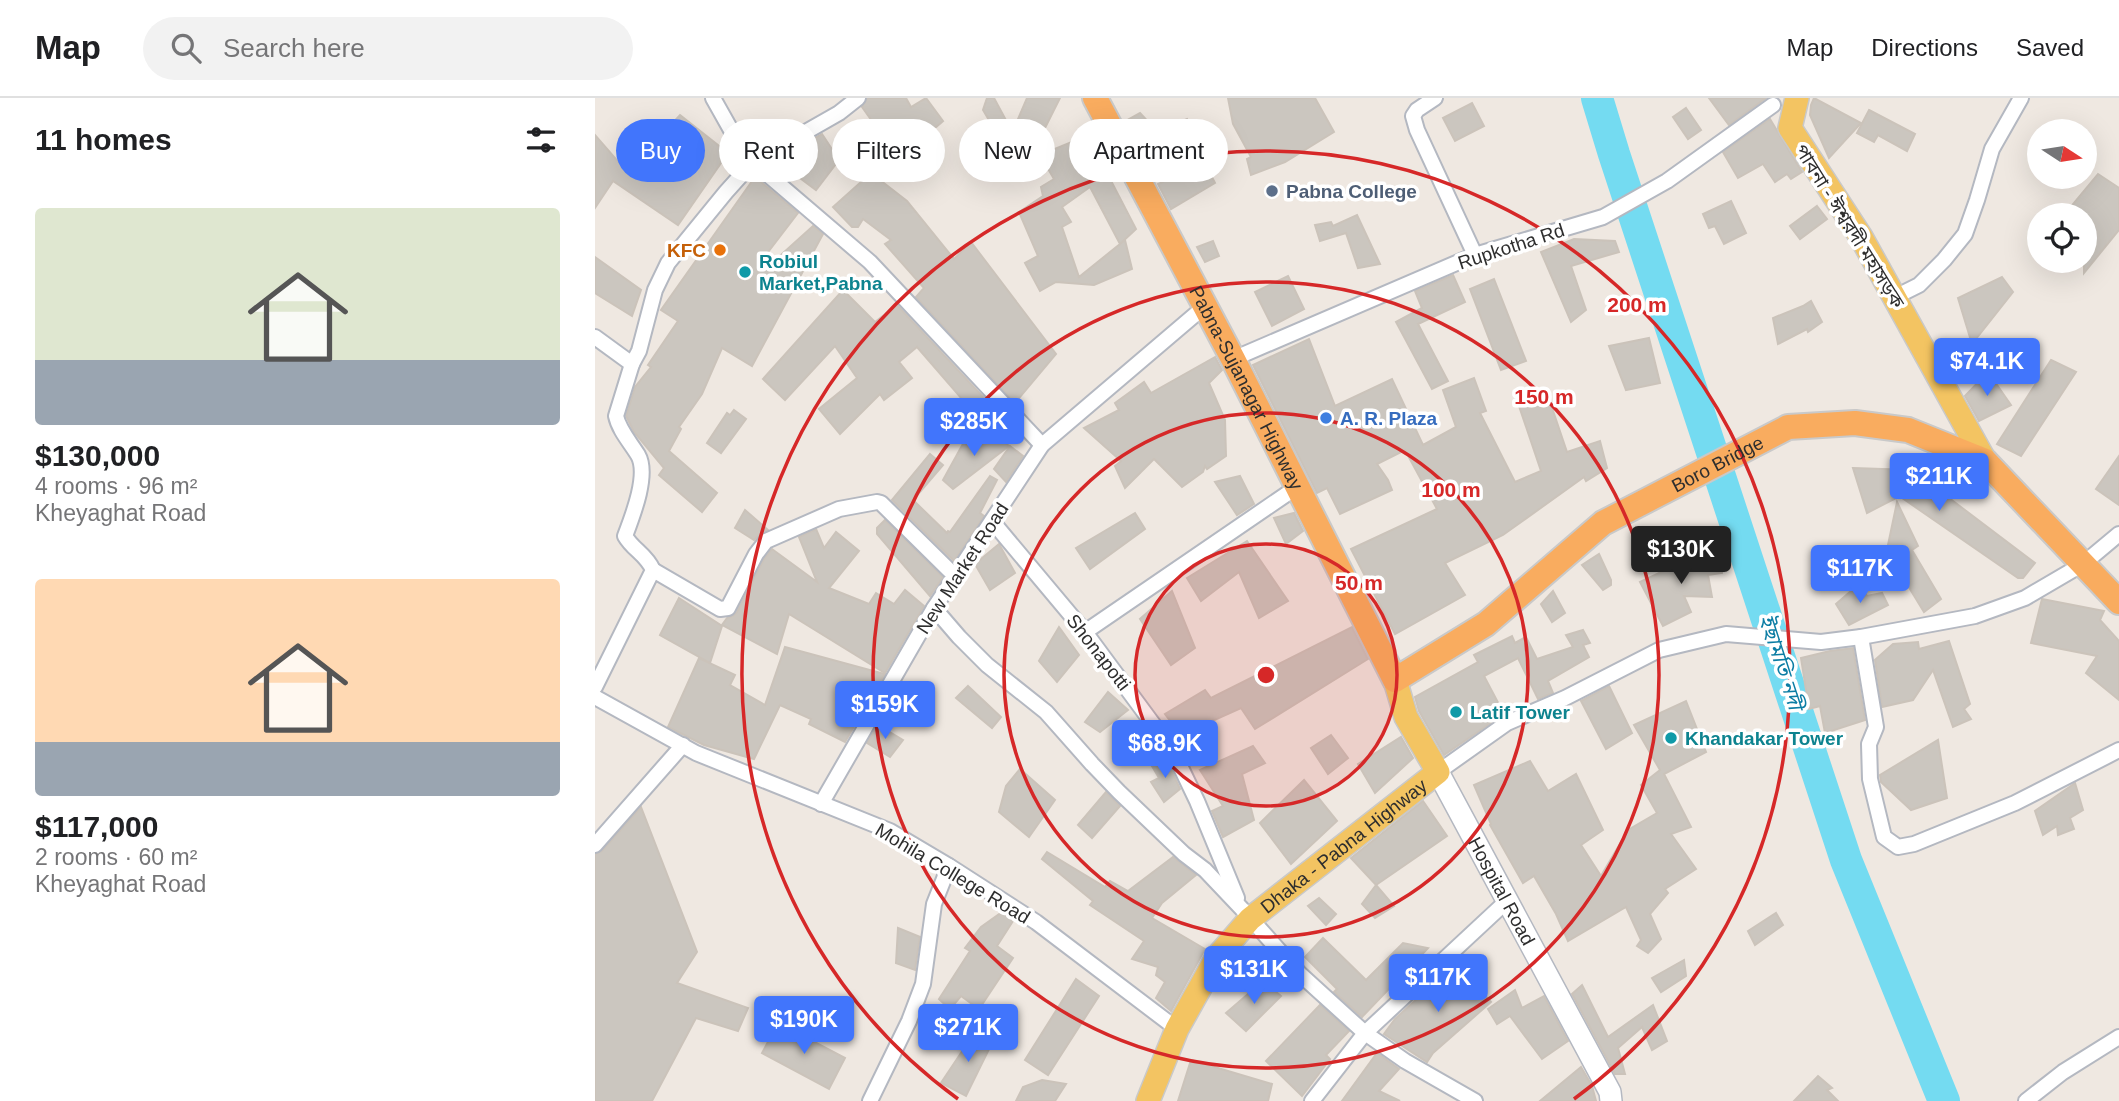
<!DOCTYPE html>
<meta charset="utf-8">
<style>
:root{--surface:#fff;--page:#f2f2f2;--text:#202124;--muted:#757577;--line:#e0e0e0;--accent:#4175fc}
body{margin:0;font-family:Helvetica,"Noto Sans Bengali",sans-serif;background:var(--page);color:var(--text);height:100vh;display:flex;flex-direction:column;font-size:26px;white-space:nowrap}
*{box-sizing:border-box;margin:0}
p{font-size:23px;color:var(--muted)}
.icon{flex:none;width:38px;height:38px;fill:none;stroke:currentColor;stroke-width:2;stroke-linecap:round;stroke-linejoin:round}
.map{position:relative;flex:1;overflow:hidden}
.panel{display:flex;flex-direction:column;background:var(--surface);width:595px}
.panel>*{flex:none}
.top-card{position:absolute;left:21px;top:21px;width:665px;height:63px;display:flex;gap:14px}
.needle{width:46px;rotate:102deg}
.buttons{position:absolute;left:1432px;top:21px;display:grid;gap:14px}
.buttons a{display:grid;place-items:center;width:70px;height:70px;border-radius:50%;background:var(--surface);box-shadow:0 7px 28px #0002;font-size:35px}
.price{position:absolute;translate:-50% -60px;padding:0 16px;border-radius:7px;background:var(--accent);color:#fff;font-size:23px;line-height:46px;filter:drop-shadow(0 2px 4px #0008)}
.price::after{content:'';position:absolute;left:50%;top:42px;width:21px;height:16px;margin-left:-10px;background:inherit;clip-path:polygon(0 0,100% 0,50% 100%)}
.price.on{background:#222;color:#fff}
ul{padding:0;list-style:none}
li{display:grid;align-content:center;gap:14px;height:371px;padding:0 35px}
li span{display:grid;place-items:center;height:217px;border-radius:7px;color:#555}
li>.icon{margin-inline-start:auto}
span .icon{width:126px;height:126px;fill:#fffc;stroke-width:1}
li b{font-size:30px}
h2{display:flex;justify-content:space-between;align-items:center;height:84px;padding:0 35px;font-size:30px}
.pill{padding:0 24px;border-radius:32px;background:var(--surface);box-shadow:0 7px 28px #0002;font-size:24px;line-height:63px}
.pill.on{background:var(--accent);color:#fff}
header{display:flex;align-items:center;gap:42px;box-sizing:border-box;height:98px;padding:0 35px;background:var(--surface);border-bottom:2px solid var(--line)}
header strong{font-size:33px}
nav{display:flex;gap:38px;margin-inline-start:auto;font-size:24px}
.search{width:490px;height:63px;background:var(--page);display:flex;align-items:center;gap:18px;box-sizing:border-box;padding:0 24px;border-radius:38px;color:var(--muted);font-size:26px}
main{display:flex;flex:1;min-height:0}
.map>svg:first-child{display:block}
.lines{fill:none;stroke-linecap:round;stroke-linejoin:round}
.river{stroke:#74dbf1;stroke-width:32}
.building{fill:#cbc6bf;stroke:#cbc3ba;stroke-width:2;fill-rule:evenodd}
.minor-casing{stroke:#b4b8c1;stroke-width:18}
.secondary-casing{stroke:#b4b8c1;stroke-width:24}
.primary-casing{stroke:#c9c9c9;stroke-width:26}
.trunk-casing{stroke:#c9c9c9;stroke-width:28}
.minor{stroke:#fff;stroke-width:14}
.secondary{stroke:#fff;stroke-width:21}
.primary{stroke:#f3c462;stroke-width:23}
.trunk{stroke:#f9ac5f;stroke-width:24}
.ring{fill:none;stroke:#d62828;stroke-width:3.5}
.service-dot{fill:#5c6f8a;stroke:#fff;stroke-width:2.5}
.food-dot{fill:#e8710a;stroke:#fff;stroke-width:2.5}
.culture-dot{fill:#0f9aa8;stroke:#fff;stroke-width:2.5}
.shop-dot{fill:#3f7fe0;stroke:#fff;stroke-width:2.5}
.labels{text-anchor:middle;stroke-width:7;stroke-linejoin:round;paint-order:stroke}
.service-label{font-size:19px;font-weight:bold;fill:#4e5e75;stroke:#fff;text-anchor:start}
.street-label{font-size:19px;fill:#2e2e2e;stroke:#fff}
.food-label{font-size:19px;font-weight:bold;fill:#c56008;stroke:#fff;text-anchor:end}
.culture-label{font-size:19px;font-weight:bold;fill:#0d838f;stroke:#fff;text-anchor:start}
.shop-label{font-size:19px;font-weight:bold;fill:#366cbe;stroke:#fff;text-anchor:start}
.water-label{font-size:21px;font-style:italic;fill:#0c7da4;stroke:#fff}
.centre{fill:#d62828;stroke:#fff;stroke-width:3.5}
.ring-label{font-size:21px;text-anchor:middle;font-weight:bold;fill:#d62828;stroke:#fff;stroke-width:7;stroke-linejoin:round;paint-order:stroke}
</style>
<header>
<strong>Map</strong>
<div class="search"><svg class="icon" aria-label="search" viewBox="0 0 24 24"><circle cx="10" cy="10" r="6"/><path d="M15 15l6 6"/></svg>Search here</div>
<nav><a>Map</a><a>Directions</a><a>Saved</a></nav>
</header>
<main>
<section class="panel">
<h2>11 homes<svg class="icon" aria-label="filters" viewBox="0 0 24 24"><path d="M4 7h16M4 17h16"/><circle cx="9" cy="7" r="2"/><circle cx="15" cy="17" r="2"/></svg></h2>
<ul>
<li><span style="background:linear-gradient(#dfe7d0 70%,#9aa5b1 0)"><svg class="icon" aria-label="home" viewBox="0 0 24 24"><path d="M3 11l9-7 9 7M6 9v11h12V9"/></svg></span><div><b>$130,000</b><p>4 rooms · 96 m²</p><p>Kheyaghat Road</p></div></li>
<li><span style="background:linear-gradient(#ffd9b3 75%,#9aa5b1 0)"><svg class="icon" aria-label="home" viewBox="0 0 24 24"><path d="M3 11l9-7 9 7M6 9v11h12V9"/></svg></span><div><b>$117,000</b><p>2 rooms · 60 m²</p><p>Kheyaghat Road</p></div></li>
</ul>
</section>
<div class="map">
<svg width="1524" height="1003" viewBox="0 0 1524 1003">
<rect width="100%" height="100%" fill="#efe8e1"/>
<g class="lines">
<!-- river -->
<polyline class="river" points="1002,0 1019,56 1251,762 1349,1003"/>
</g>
<!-- building -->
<g class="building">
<polygon points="272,0 311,0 316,9 331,0 348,23 304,61 267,9"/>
<polygon points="392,0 399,0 413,26 405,41 388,12"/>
<polygon points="432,0 465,0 434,62 417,35"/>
<polygon points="633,0 720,0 739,34 690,64 656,77 652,61 656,59 638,26"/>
<polygon points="1114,0 1171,0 1134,27"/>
<polygon points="1219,0 1266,25 1234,60 1215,17 1216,7"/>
<polygon points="877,5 889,28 860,43 848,20"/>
<polygon points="1091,10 1106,32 1093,41 1078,19"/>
<polygon points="1274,12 1320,36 1312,53 1283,37 1279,44 1262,35"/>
<polygon points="545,15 558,29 538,40 529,24"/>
<polygon points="85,17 133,55 83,127 18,83 0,110 0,37 32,74"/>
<polygon points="592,21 599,37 595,38 620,85 576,111 563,86 568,84 559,62 573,48 566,32"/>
<polygon points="1175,21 1207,74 1196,81 1192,76 1180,84 1168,66 1143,80 1128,54"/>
<path d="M501,34L511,53L518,73L513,77L541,131L525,146L530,142L537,171L499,187L461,184L445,193L430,165L443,158L424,114L448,98L446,89L459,81L445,57ZM495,89L525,146L484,179L467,129L476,124L467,109Z"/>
<polygon points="227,36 244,62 221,92 181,62"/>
<polygon points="276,75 312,103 359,161 376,144 461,256 420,305 321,199 329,190 290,146 296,142 268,121 263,129 257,129 238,109"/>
<polygon points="1503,76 1524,90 1524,132 1489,175 1489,117 1469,117"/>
<polygon points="160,79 203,115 170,158 177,165 218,128 228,136 157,268 127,250 107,296 84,329 86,331 74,353 122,395 107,414 64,377 69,370 39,334 31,318 40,289 56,269 53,267 83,223 66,212"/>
<polygon points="1136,103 1151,135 1129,146 1120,128 1114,130 1108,116"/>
<polygon points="1222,108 1232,121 1205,141 1195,128"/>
<polygon points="762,117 785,166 763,170 751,135 725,143 720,127 736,124 738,128"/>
<polygon points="979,141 1020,143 1024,154 976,168 991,212 976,224 946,154"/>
<polygon points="618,143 624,158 610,164 602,149"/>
<polygon points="0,159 46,192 37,218 0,195"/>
<polygon points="858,177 870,204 823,226 853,283 837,291 801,224 827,210 820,193"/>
<polygon points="693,178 709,211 677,228 660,194"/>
<polygon points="1407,179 1418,194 1377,246 1363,200"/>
<polygon points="899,181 931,263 906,272 875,191"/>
<polygon points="248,192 280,224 302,207 405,317 393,331 322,249 304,264 317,280 289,302 285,296 245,336 224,311 262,280 240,248 190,302 168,281"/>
<polygon points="1216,203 1227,224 1213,234 1212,231 1183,246 1178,220 1208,208"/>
<polygon points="1054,240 1065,285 1031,292 1014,248"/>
<polygon points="714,241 740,308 797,281 828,347 861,329 848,292 879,280 891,313 885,315 920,384 946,373 923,305 952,295 972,354 1005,343 1012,370 991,383 989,379 908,437 850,465 870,497 800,536 756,451 842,411 810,352 782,366 793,382 797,392 745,416 732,390 722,395 658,267"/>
<polygon points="620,259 627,272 614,285 630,322 631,358 612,371 610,368 608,374 587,389 559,361 530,390 520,368 526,363 489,330 524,312 520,305 549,284 556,295"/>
<polygon points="1456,262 1481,274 1426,358 1402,346"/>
<polygon points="1393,274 1416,307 1384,323 1370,298"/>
<polygon points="139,312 151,321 126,355 112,345 132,315 135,317"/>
<polygon points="393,331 414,348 358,391 348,382 369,344 375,351"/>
<polygon points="415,348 428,358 411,384 399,371"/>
<polygon points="335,356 348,367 318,402 352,435 353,433 355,434 395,378 402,382 385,415 389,418 359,463 297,402"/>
<polygon points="1524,358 1524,407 1501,391"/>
<polygon points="1258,370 1317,372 1440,465 1428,480 1423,480 1297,393 1301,400 1272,415"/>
<polygon points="645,378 659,406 642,417 620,384"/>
<polygon points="1302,404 1323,448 1317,452 1346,501 1329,514 1304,473 1293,447"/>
<polygon points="150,412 173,432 164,437 159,442 140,430"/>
<polygon points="540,415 550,431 495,471 481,450"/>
<polygon points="699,415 708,433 691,446 679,420"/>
<polygon points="290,422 348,479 335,498 282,436 282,430"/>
<polygon points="221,431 229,450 241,434 264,453 234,490 274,506 281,495 299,506 310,492 329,508 290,575 194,516 182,556 127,527 132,520 138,518 142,514 169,461 177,451 222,484 204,439"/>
<polygon points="652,443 693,503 664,520 644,474 606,503 592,480"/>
<polygon points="404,446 420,475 395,492 380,466"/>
<polygon points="1126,453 1127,475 1113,477 1117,499 1089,498 1096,514 1068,528 1045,484 1094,461"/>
<polygon points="1004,456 1016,482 1016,487 1008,492 987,467"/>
<polygon points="1263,487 1272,498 1287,495 1293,507 1254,527 1241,506"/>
<polygon points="577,493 600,550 576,567 545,521"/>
<polygon points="958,493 970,515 957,524 946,506"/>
<polygon points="84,500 127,528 115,565 65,537"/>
<polygon points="1447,501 1509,513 1505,522 1524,543 1524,602 1491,575 1502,558 1436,545"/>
<polygon points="464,529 484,557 462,584 444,563"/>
<polygon points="757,529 773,561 660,631 646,610 586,637 570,616 610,592 616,600"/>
<polygon points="988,532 995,545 988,547 994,559 953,583 958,595 943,601 923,560 889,578 909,616 849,657 824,613 820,599 883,564 879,557 917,538 920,545 931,539 942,561 978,549 971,537"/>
<polygon points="1354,543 1375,606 1369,611 1376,621 1358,629 1338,572 1318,602 1287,609 1280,562 1298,546 1323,544 1324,551"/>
<polygon points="190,549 290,576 250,644 214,626 216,621 185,607 159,661 109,647 73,629 104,560 140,577 135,587 170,607"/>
<polygon points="1258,550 1270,622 1230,635 1225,608 1214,611 1206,560 1235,553"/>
<polygon points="373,588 406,619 397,630 361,600"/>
<polygon points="1014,588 1037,635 1011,651 986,603"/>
<polygon points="513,594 533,612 505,634 490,624"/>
<polygon points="1091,603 1111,654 1069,676 1096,729 1076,736 1101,771 1070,791 1073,795 1055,816 1066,841 1053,855 1042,848 1046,842 1031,809 973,843 961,816 939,778 928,785 895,727 896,726 879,687 935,663 953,693 981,676 1008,732 986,747 1006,778 1033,732 1062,715 1046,687 1065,672 1039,627"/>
<polygon points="283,627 308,642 295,659 272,645"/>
<polygon points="736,637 753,660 733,676 716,650"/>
<polygon points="806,639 818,660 780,695 763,666"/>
<polygon points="1343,642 1352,700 1316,712 1286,684 1285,677"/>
<polygon points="658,648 670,665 647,676 659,722 628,739 617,713 628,708 605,672"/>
<polygon points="571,660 585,691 569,704 556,684 564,680 557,668"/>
<polygon points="425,671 460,702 434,739 404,714 411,688"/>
<polygon points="709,682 742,723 696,766 665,725"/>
<polygon points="1480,685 1488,712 1475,720 1479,731 1463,737 1462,728 1448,737 1440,713"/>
<polygon points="511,694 525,708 497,740 483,727"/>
<polygon points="828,703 852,738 781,787 756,760"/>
<polygon points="46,709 102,854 82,885 153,910 143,933 101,920 57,1003 0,1003 0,756 7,753"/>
<polygon points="452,754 510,789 515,783 533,793 578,759 601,777 567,805 557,820 610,851 576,913 561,900 570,884 561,877 563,869 537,861 549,843 495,807 498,803 447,761"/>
<polygon points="781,787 799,808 780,820 767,806"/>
<polygon points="724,800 741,816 731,827 713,808"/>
<polygon points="407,814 418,823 402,848 418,860 384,911 366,898 355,911 344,901 375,853 370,850 386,829"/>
<polygon points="1181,815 1188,827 1160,847 1153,833"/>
<polygon points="303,830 325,839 320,872 301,865"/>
<polygon points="728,840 771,882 808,845 833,850 767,919 739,894 742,891 710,859"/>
<polygon points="1089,862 1091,878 1066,894 1057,880"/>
<polygon points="860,866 896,904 838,955 832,964 789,936 800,921"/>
<polygon points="481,881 504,898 453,977 430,962"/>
<polygon points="668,883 686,898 651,933 631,915"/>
<polygon points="987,887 1013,939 1058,907 1072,943 1057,952 1047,929 1023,950 1030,976 1020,976 977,896"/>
<polygon points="920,892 927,910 949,898 973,943 947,961 915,918 902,926 893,911"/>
<polygon points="725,907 754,933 731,957 735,961 707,998 671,963"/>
<polygon points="183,925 250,960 234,991 167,955"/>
<polygon points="380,934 398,943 371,998 346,985"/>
<polygon points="782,955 804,971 784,993 805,1003 747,1003"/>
<polygon points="596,962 677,986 673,1003 583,1003"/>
<polygon points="986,969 997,988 1001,1003 945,1003"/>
<polygon points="1223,978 1237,990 1232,992 1243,1003 1199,1003"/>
<polygon points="447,982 471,986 460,1003 421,1003 428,989"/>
</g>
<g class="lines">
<!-- minor casing -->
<g class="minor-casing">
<g id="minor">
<polyline points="118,0 145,48 158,64 275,164 447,347"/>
<polyline points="840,0 822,12 818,18 822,32 880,157"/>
<polyline points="1300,199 1324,187 1349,162 1370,136 1382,102 1397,51 1426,0"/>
<polyline points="0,239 37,266 44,253 60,192 73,165 131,94 158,64 244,15 263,0"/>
<polyline points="638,261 880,157 1008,119 1072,83 1178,7"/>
<polyline points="397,423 490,534 578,653 602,703 642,800"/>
<polyline points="58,472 125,511 133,510 161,456 171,443 244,411 282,404 286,405 360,478"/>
<polyline points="339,510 364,539 392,567 451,614 497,666 524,694 589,756 610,772 647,811 705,876 770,935 810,963 880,1003"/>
<polyline points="490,534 702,389"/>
<polyline points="1266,539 1281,629 1274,646 1275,681 1289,739 1303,749 1319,746 1420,705 1524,652"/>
<path d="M0,589L58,472C51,456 38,452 30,438C38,417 54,376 43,357C35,344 24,332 21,318L37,266"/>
<polyline points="0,599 101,655 295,733 354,768 441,824 582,931"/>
<polyline points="843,674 912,625 970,600 1064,552 1131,536 1226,544 1266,539 1380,518 1430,500 1488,466 1524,436"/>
<polyline points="226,706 339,510 447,347 609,209"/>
<polyline points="0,747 88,647"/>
<polyline points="275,1003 314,923 328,886 339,806 354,768"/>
<polyline points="717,1003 770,935 913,802"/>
<polyline points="1431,1003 1468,974 1524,939"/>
</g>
</g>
<!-- secondary casing -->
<g class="secondary-casing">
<g id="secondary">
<path id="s1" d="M843,674L1015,994L1016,1003"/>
</g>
</g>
<!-- primary casing -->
<g class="primary-casing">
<g id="primary">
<polyline points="1202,0 1195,30 1266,139 1390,363"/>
<path id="s2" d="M553,1003L582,931L622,859L655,821L843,674L811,619L800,582"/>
</g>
</g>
<!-- trunk casing -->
<g class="trunk-casing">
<g id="trunk">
<path id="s3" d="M500,0L638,261L800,582L891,526L1008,425L1193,329L1260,325L1313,332L1390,363L1524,504"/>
</g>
</g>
<!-- minor -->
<use href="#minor" class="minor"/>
<!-- secondary -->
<use href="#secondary" class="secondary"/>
<!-- primary -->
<use href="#primary" class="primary"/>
<!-- trunk -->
<use href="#trunk" class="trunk"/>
</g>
<!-- distance rings -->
<circle cx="671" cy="577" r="131" fill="#d62828" fill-opacity=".12"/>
<g class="ring">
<circle cx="671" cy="577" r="131"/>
<circle cx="671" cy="577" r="262"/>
<circle cx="671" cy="577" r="393"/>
<path d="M363 1001A524 524 0 1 1 979 1001"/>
</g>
<!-- markers -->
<circle class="service-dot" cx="677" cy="93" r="7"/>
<circle class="food-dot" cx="125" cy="152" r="7"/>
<g class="culture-dot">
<circle cx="150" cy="174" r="7"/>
<circle cx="861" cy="614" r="7"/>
<circle cx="1076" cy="640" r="7"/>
</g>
<circle class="shop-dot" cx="731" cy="320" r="7"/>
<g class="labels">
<!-- service labels -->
<g class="service-label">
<text x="691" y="100">Pabna College</text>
</g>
<!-- street labels -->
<g class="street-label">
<text transform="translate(1255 128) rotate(58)" y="7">পাবনা - ঈশ্বরদী মহাসড়ক</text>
<text transform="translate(916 148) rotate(-18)" y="7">Rupkotha Rd</text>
<text dy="7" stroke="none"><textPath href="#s3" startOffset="327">Pabna-Sujanagar Highway</textPath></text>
<text dy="7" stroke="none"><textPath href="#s3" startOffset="1045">Boro Bridge</textPath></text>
<text transform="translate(367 470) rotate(-57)" y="7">New Market Road</text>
<text transform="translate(504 554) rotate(52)" y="7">Shonapotti</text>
<text dy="7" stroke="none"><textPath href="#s2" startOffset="329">Dhaka - Pabna Highway</textPath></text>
<text transform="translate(358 775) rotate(31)" y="7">Mohila College Road</text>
<text dy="7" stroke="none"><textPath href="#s1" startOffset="135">Hospital Road</textPath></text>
</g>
<!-- food labels -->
<g class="food-label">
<text x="111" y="159">KFC</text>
</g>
<!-- culture labels -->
<g class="culture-label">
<text x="164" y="170">Robiul<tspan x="164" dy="22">Market,Pabna</tspan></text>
<text x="875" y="621">Latif Tower</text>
<text x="1090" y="647">Khandakar Tower</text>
</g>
<!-- shop labels -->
<g class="shop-label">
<text x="745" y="327">A. R. Plaza</text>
</g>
<!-- water labels -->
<g class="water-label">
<text transform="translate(1186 564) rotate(72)" y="7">ইছামতি নদী</text>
</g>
</g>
<circle cx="671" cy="577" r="10" class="centre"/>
<g class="ring-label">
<text x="1042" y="214">200 m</text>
<text x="949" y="306">150 m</text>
<text x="856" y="399">100 m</text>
<text x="764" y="492">50 m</text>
</g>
</svg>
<div class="buttons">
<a><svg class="needle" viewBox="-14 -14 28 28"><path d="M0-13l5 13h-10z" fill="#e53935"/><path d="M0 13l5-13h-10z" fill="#757577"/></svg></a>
<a><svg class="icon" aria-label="locate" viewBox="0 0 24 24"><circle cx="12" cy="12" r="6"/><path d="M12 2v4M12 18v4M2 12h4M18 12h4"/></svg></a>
</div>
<b class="price" style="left:1392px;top:300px">$74.1K</b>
<b class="price" style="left:379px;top:360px">$285K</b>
<b class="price" style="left:1344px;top:415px">$211K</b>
<b class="price on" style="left:1086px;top:488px">$130K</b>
<b class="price" style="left:1265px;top:507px">$117K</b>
<b class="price" style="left:290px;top:643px">$159K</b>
<b class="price" style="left:570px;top:682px">$68.9K</b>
<b class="price" style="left:659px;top:908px">$131K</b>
<b class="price" style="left:843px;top:916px">$117K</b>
<b class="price" style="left:209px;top:958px">$190K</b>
<b class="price" style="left:373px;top:966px">$271K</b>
<div class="top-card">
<a class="pill on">Buy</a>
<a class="pill">Rent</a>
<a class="pill">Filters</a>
<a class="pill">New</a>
<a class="pill">Apartment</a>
</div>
</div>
</main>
